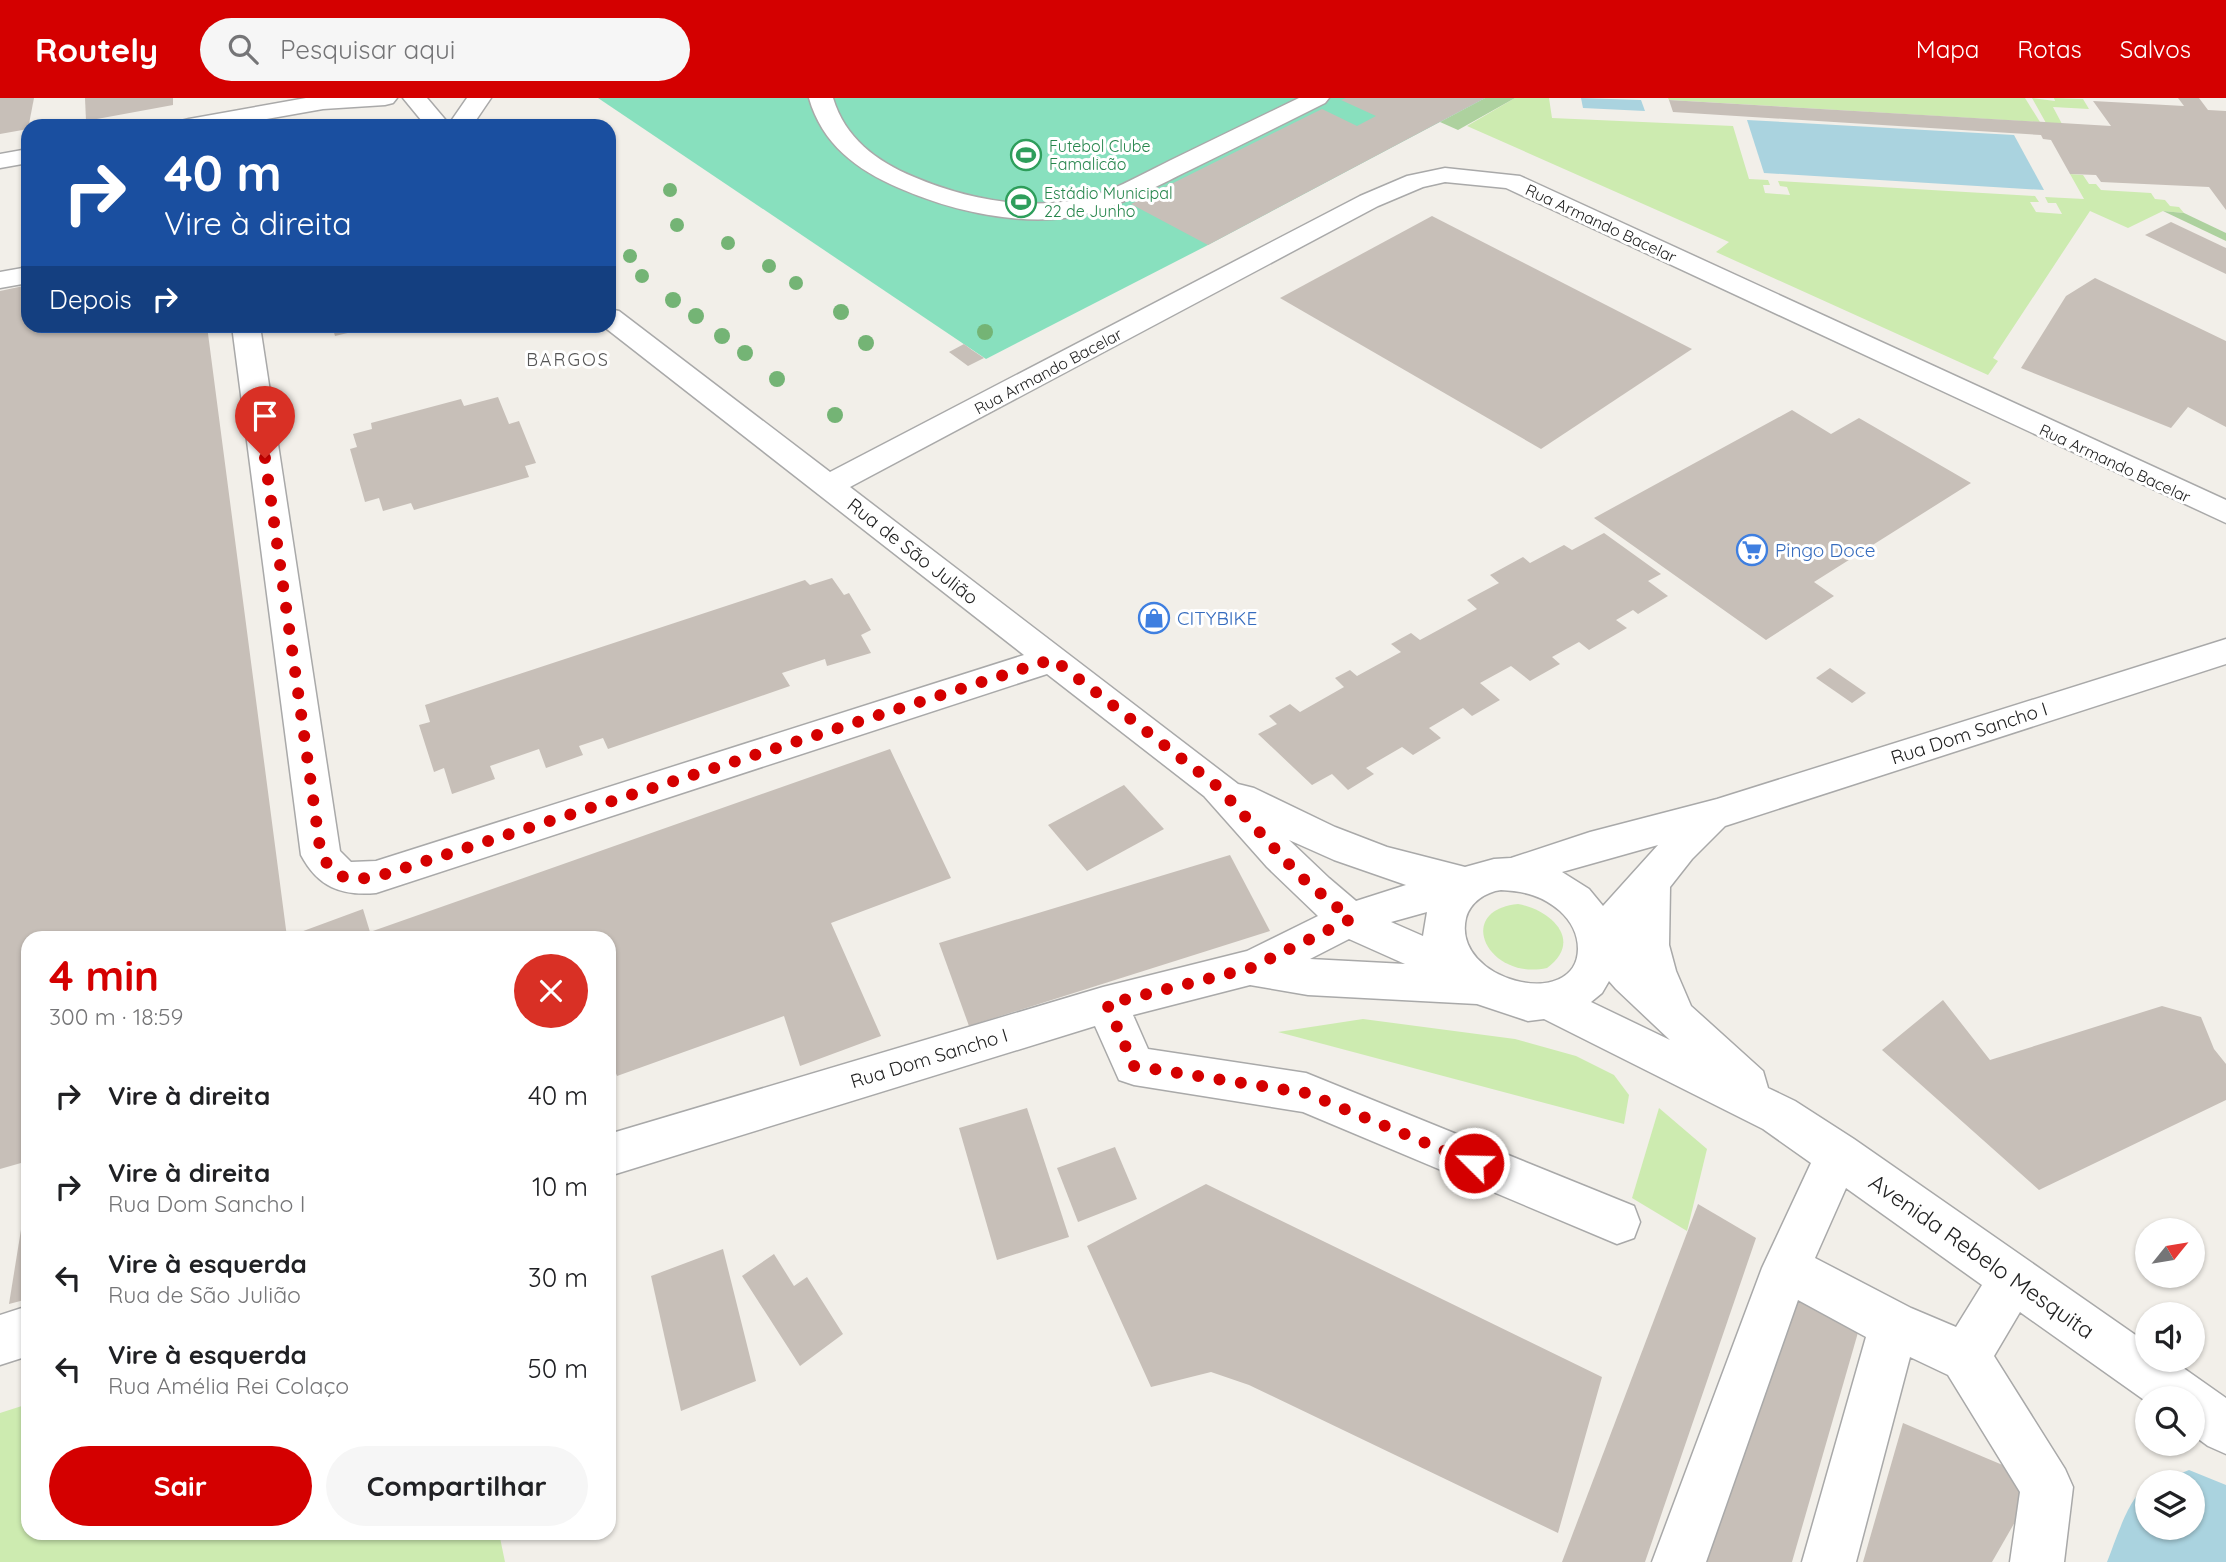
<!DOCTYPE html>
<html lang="pt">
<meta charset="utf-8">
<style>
:root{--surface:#fff;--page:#f6f6f6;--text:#202124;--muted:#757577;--accent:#d40000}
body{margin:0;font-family:Quicksand,sans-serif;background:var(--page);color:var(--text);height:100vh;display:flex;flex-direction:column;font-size:26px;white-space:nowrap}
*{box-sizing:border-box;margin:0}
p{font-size:23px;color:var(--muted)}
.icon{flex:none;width:38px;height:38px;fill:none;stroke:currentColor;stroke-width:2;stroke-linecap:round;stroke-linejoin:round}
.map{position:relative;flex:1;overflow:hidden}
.panel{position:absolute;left:21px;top:833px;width:595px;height:609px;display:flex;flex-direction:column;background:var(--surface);border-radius:21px;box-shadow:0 2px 5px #0004}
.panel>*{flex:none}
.guide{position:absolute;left:21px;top:21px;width:595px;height:214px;border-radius:21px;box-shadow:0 2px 5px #0004;background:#1a4fa0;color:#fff;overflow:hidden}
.needle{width:46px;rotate:60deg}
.controls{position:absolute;left:2135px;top:1120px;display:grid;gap:14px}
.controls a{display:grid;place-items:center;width:70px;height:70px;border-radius:50%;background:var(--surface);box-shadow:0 2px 5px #0004;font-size:35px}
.pin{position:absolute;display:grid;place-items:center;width:60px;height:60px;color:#fff;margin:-72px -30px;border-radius:50% 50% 50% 0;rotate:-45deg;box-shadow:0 0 7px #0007}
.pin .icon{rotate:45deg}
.me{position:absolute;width:77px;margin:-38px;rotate:293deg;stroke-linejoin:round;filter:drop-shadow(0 0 5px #0008)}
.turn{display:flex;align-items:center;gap:24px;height:147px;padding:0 28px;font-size:32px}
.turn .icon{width:91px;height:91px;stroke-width:2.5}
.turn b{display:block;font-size:49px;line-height:60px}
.then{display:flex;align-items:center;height:66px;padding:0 28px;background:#0003;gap:14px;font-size:26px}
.round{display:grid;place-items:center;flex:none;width:74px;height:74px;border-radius:37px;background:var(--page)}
.overview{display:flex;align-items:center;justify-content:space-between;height:119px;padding:0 28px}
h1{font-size:42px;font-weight:800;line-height:52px;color:var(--accent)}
.action{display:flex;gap:14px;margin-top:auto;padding:14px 28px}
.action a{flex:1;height:80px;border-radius:42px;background:var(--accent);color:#fff;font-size:28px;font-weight:800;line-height:80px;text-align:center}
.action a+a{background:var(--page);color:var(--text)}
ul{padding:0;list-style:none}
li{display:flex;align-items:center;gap:21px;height:91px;padding:0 28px}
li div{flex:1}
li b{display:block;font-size:26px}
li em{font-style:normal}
header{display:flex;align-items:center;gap:42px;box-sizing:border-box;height:98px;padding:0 35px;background:var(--accent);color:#fff}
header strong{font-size:33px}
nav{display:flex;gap:38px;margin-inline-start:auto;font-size:24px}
.search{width:490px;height:63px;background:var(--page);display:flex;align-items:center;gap:18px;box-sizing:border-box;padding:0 24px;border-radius:38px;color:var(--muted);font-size:26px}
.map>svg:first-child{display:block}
.grass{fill:#cdebb0}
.forest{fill:#add19e}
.pitch{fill:#88e0be}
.water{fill:#aad3df}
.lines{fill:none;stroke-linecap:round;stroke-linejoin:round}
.river{fill:#aad3df;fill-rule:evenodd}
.building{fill:#c7bfb8}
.minor-casing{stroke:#a9a9a9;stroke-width:3}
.minor{fill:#fff;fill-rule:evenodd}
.tree{fill:#74b475}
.route{stroke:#d40000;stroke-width:12;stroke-dasharray:0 21.6}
.labels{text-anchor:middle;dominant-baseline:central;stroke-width:6;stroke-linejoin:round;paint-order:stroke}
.far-leisure-label{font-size:16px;fill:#27864d;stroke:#fff;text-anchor:start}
.far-street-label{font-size:16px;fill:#222;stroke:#fff}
.far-neighbourhood-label{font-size:18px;letter-spacing:2px;fill:#555;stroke:#fff}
.shop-label{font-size:19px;fill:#366cbe;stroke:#fff;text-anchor:start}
.street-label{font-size:19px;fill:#222;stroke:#fff}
.near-street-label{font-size:23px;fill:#222;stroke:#fff}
</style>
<header>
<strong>Routely</strong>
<div class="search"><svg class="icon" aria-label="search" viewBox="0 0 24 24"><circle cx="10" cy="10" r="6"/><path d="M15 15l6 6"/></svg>Pesquisar aqui</div>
<nav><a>Mapa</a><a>Rotas</a><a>Salvos</a></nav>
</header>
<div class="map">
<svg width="2226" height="1464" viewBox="0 0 2226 1464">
<rect width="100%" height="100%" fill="#f2efe9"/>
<g class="grass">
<polygon points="1515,0 1549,0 1552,20 1733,28 1749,81 1768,82 1770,87 1763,87 1765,95 1790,97 1787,89 1780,88 1778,83 2035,98 2039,104 2030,104 2036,114 2062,116 2056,105 2048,105 2045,99 2084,101 2070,76 2083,77 2089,86 2096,86 2101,92 2151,95 2155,101 2165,102 2170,108 2179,109 2184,115 2163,113 2128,130 2090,113 1993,260 1998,263 1988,277 1716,154 1729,144 1467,28"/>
<polygon points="1668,0 2025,0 2040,24 1669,2"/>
<polygon points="2032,0 2055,3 2054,0 2083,1 2089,11 2053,9 2062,26 2046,25"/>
<path d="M 1518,806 C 1551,812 1584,843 1547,870 C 1487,883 1454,812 1518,806 Z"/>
<polygon points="1363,921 1515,941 1576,958 1614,977 1629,997 1624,1026 1278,934"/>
<polygon points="1659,1010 1707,1051 1687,1133 1632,1100"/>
<polygon points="28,1306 28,1435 499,1435 505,1464 0,1464 0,1315"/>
</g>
<g class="forest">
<polygon points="1485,0 1515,0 1458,32 1440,24"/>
<polygon points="2163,113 2184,115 2226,135 2226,143"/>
</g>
<polygon class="pitch" points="598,0 1485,0 1208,147 986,261"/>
<g class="water">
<polygon points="1581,0 1641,2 1645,13 1583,10"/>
<polygon points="1747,22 2014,37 2044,92 1764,75"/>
</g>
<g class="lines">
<path class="river" d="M 2189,1372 L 2226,1387 L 2226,1464 L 2107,1464 C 2115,1445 2129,1397 2147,1389 L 2147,1430 L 2193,1430 L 2193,1384 L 2159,1384 Z"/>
</g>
<g class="building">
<polygon points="0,0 34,0 28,31 0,36"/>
<polygon points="85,0 173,0 173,7 86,23"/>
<polygon points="1346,0 1485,0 1208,147 1131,106 1322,11 1357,28 1376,18 1341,2"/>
<polygon points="2178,0 2199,0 2208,12 2226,13 2226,112 2209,89 2101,84 2096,77 2070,76 2051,42 2043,41 2041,37 1673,14 1669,2 2111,28 2093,3 2184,8"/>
<polygon points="1432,118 1692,251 1541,351 1280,200"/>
<polygon points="2171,124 2226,150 2226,176 2145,137"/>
<polygon points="2095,180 2226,243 2226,329 2188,309 2171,330 2021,270 2066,198"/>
<polygon points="28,187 28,228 207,228 287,839 363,811 370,834 890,651 951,780 831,825 881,938 800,968 784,918 617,978 609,957 609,840 28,840 28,1063 0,1071 0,193"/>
<polygon points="332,228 373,228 373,229 335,238"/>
<polygon points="964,246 972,252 984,260 968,268 949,254"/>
<polygon points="498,299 509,326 519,323 536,365 525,368 529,379 414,412 411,405 383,413 379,400 365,404 350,351 357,349 353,336 372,331 371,325 461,301 464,308"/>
<polygon points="1792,312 1831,336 1859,320 1971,385 1814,484 1834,498 1766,542 1594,420"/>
<polygon points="1604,435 1661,476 1648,483 1668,498 1638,516 1633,512 1616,522 1627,530 1589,552 1579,544 1552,559 1560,566 1530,583 1511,568 1480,585 1500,602 1472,618 1463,610 1429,630 1441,640 1413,657 1402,649 1366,670 1374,676 1348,692 1332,676 1312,687 1258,636 1277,626 1269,618 1290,606 1300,614 1344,589 1335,580 1350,572 1357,578 1401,554 1391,546 1411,535 1420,542 1477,511 1467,502 1499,485 1490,477 1523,459 1530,465 1564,447 1572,452"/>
<polygon points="832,480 844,497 849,495 871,532 861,537 871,555 827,568 825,561 782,575 790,588 608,651 603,640 579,648 583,657 546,670 539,651 490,668 495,681 452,696 444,670 434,674 419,627 430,624 425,607 805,482 810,487"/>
<polygon points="1830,570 1866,595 1852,605 1816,580"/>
<polygon points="1124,687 1164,731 1087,773 1048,727"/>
<polygon points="1230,757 1270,833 969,928 939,845"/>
<polygon points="1943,902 1990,962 2162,908 2201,919 2214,951 2226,966 2226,1002 2039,1092 1882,952"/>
<polygon points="1027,1010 1069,1139 997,1162 959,1030"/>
<polygon points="1115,1049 1137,1101 1078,1124 1057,1070"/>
<polygon points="1206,1086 1602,1279 1558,1435 1249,1287 1211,1274 1151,1289 1087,1148"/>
<polygon points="28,1106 28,1201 9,1206 25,1107"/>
<polygon points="1698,1106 1756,1140 1645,1464 1562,1464"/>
<polygon points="723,1151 756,1283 681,1313 651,1178"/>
<polygon points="774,1156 794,1188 807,1179 843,1236 800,1268 742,1178"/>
<polygon points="1790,1195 1859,1231 1792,1464 1703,1464"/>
<polygon points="1903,1325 2005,1368 2027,1403 1992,1464 1863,1464"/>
</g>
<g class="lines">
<g class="minor-casing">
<g id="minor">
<polygon points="306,0 397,0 393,5 385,7 323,11 228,28 177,28 181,23 189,21"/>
<polygon points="403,0 427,0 449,26 467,0 491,0 472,28 426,28"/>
<path d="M 809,0 L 833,0 C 845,40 876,63 914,79 C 963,100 1022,112 1076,102 C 1108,96 1139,78 1169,63 C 1212,42 1255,21 1299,0 L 1329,0 L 1325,5 C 1281,27 1237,49 1192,71 C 1151,91 1110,114 1064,120 C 1010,126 949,112 899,90 C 857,72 822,46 809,0 Z"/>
<polygon points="28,51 28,65 0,70 0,56"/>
<path d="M 1445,70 L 1520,78 L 2226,402 L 2226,425 L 1506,90 L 1445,84 L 1423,89 L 1378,108 L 850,389 L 1238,686 L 1254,690 L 1335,729 L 1387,749 L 1465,769 L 1494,761 L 1511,760 L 1590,734 L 1717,701 L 2226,541 L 2226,566 L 1725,728 L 1692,761 L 1670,789 L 1669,847 L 1676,873 L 1691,908 L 1763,973 L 1768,990 L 1795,1003 L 1854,1041 L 2147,1245 L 2147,1262 L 2172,1262 L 2226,1300 L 2226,1356 L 2208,1348 L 2193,1337 L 2193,1300 L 2147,1300 L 2147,1304 L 2020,1214 L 1994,1258 L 2065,1371 L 2073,1389 L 2064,1464 L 2010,1464 L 2020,1394 L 1948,1277 L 1910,1259 L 1856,1464 L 1802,1464 L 1866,1239 L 1798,1202 L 1706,1464 L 1652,1464 L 1762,1170 L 1811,1065 L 1763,1031 L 1544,921 L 1528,923 L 1477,906 L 1308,897 L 1250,887 L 1133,917 L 1148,951 L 1306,975 L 1634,1108 L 1640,1124 L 1634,1140 L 1617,1146 L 1303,1014 L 1134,987 L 1119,982 L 1095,928 L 609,1078 L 609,1036 L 1103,889 L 1247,853 L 1318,818 L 1267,769 L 1204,698 L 1047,576 L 376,795 C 341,798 318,789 301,757 L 232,228 L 260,228 L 340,753 L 351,764 L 376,763 L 1024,557 L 603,228 L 609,228 L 609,211 L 619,213 L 830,374 L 1360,98 L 1407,78 ZM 1289,742 L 1334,762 L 1406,787 L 1356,803 L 1329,780 ZM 1658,747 L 1603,808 L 1589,791 L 1562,774 ZM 1501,792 C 1524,793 1543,798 1560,813 C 1571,823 1578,836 1578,851 C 1577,914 1451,883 1466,820 C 1470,804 1486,794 1501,792 ZM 1427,814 L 1423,838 L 1391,824 ZM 1349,841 L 1405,866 L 1310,861 ZM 1609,883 L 1616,891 L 1670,942 L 1591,904 L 1602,895 ZM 1846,1090 L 1982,1187 L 1956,1229 L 1911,1210 L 1815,1160 Z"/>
<polygon points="28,169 28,185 0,190 0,174"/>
<polygon points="28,1208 28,1258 0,1267 0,1217"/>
</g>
</g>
<use href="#minor" class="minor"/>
</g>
<g class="tree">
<circle cx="670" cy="92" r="7"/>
<circle cx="677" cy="127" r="7"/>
<circle cx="728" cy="145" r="7"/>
<circle cx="630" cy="158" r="7"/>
<circle cx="769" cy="168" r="7"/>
<circle cx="642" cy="178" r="7"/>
<circle cx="796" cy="185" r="7"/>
<circle cx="673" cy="202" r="8"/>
<circle cx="841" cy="214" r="8"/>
<circle cx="696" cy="218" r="8"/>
<circle cx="985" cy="234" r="8"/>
<circle cx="722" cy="238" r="8"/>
<circle cx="866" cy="245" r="8"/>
<circle cx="745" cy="255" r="8"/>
<circle cx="777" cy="281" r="8"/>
<circle cx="835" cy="317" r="8"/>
</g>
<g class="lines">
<path class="route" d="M 265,360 L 321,757 C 338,783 347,782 376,779 L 1053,561 L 1217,688 L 1300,778 L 1351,821 L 1251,870 L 1107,906 L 1134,968 L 1306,995 L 1474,1065"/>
</g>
<defs>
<g id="stadium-ring" transform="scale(1.575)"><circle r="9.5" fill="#fff" stroke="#2e9e5b" stroke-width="1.5"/><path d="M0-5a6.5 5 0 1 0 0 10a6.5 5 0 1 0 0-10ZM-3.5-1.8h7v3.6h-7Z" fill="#2e9e5b"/></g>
<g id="supermarket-ring" transform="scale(1.575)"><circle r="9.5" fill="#fff" stroke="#3f7fe0" stroke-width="1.5"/><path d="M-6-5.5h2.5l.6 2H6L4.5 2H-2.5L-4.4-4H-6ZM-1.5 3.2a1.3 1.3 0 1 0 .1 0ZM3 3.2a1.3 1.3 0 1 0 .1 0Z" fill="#3f7fe0"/></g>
<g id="shop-ring" transform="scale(1.575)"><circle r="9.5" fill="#fff" stroke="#3f7fe0" stroke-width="1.5"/><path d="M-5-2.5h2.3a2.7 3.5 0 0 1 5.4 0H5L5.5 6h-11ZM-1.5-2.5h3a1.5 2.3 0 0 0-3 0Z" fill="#3f7fe0"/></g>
</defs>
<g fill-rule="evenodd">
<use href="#stadium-ring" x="1026" y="57"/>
<use href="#stadium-ring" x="1021" y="104"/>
<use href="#supermarket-ring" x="1752" y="452"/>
<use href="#shop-ring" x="1154" y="520"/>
</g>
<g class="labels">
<g class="far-leisure-label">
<text x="1049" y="48">Futebol Clube<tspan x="1049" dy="18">Famalicão</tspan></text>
<text x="1044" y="95">Estádio Municipal<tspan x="1044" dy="18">22 de Junho</tspan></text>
</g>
<g class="far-street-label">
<text transform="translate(1601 125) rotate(25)">Rua Armando Bacelar</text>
<text transform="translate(1048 273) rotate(-28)">Rua Armando Bacelar</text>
<text transform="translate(2115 365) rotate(25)">Rua Armando Bacelar</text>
</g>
<g class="far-neighbourhood-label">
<text x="568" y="261">BARGOS</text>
</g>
<g class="shop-label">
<text x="1775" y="452">Pingo Doce</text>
<text x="1177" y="520">CITYBIKE</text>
</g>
<g class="street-label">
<text transform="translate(913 453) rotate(38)">Rua de São Julião</text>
<text transform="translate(1969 635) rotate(-18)">Rua Dom Sancho I</text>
<text transform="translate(929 960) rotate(-17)">Rua Dom Sancho I</text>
</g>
<g class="near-street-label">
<text transform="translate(1982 1158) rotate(35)">Avenida Rebelo Mesquita</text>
</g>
</g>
</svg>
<div class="controls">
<a><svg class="needle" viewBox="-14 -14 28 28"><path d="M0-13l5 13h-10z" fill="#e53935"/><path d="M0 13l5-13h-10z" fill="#757577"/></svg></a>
<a><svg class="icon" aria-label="sound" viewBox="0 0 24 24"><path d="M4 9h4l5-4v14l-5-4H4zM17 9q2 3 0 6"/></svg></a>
<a><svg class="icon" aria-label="search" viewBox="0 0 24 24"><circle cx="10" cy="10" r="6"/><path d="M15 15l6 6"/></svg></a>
<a><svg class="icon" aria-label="layers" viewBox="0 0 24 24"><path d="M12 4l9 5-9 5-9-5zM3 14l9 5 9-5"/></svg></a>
</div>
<div class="pin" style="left:265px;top:360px;background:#d93025"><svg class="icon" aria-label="arrive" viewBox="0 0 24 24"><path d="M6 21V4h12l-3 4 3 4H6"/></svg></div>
<svg class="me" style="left:1474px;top:1065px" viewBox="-20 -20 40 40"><circle r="17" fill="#d40000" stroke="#fff" stroke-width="3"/><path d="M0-11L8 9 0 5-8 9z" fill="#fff"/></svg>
<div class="guide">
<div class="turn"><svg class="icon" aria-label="right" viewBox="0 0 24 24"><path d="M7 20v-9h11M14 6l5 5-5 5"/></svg><div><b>40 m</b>Vire à direita</div></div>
<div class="then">Depois<svg class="icon" aria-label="right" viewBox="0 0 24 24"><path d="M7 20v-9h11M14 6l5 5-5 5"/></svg></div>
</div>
<section class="panel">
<div class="overview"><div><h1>4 min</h1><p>300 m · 18:59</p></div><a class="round" style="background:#d93025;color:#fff"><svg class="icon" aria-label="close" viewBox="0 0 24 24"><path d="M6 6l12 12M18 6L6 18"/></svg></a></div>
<ul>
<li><svg class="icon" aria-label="right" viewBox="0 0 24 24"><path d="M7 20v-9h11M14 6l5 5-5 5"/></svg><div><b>Vire à direita</b></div><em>40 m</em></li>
<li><svg class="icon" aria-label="right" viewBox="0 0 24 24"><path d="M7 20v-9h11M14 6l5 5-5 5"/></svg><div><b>Vire à direita</b><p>Rua Dom Sancho I</p></div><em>10 m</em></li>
<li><svg class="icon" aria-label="left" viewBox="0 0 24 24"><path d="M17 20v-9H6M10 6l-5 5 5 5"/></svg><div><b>Vire à esquerda</b><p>Rua de São Julião</p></div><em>30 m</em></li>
<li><svg class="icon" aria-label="left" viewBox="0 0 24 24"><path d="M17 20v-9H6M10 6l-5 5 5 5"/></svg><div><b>Vire à esquerda</b><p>Rua Amélia Rei Colaço</p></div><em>50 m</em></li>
</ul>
<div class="action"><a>Sair</a><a>Compartilhar</a></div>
</section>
</div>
